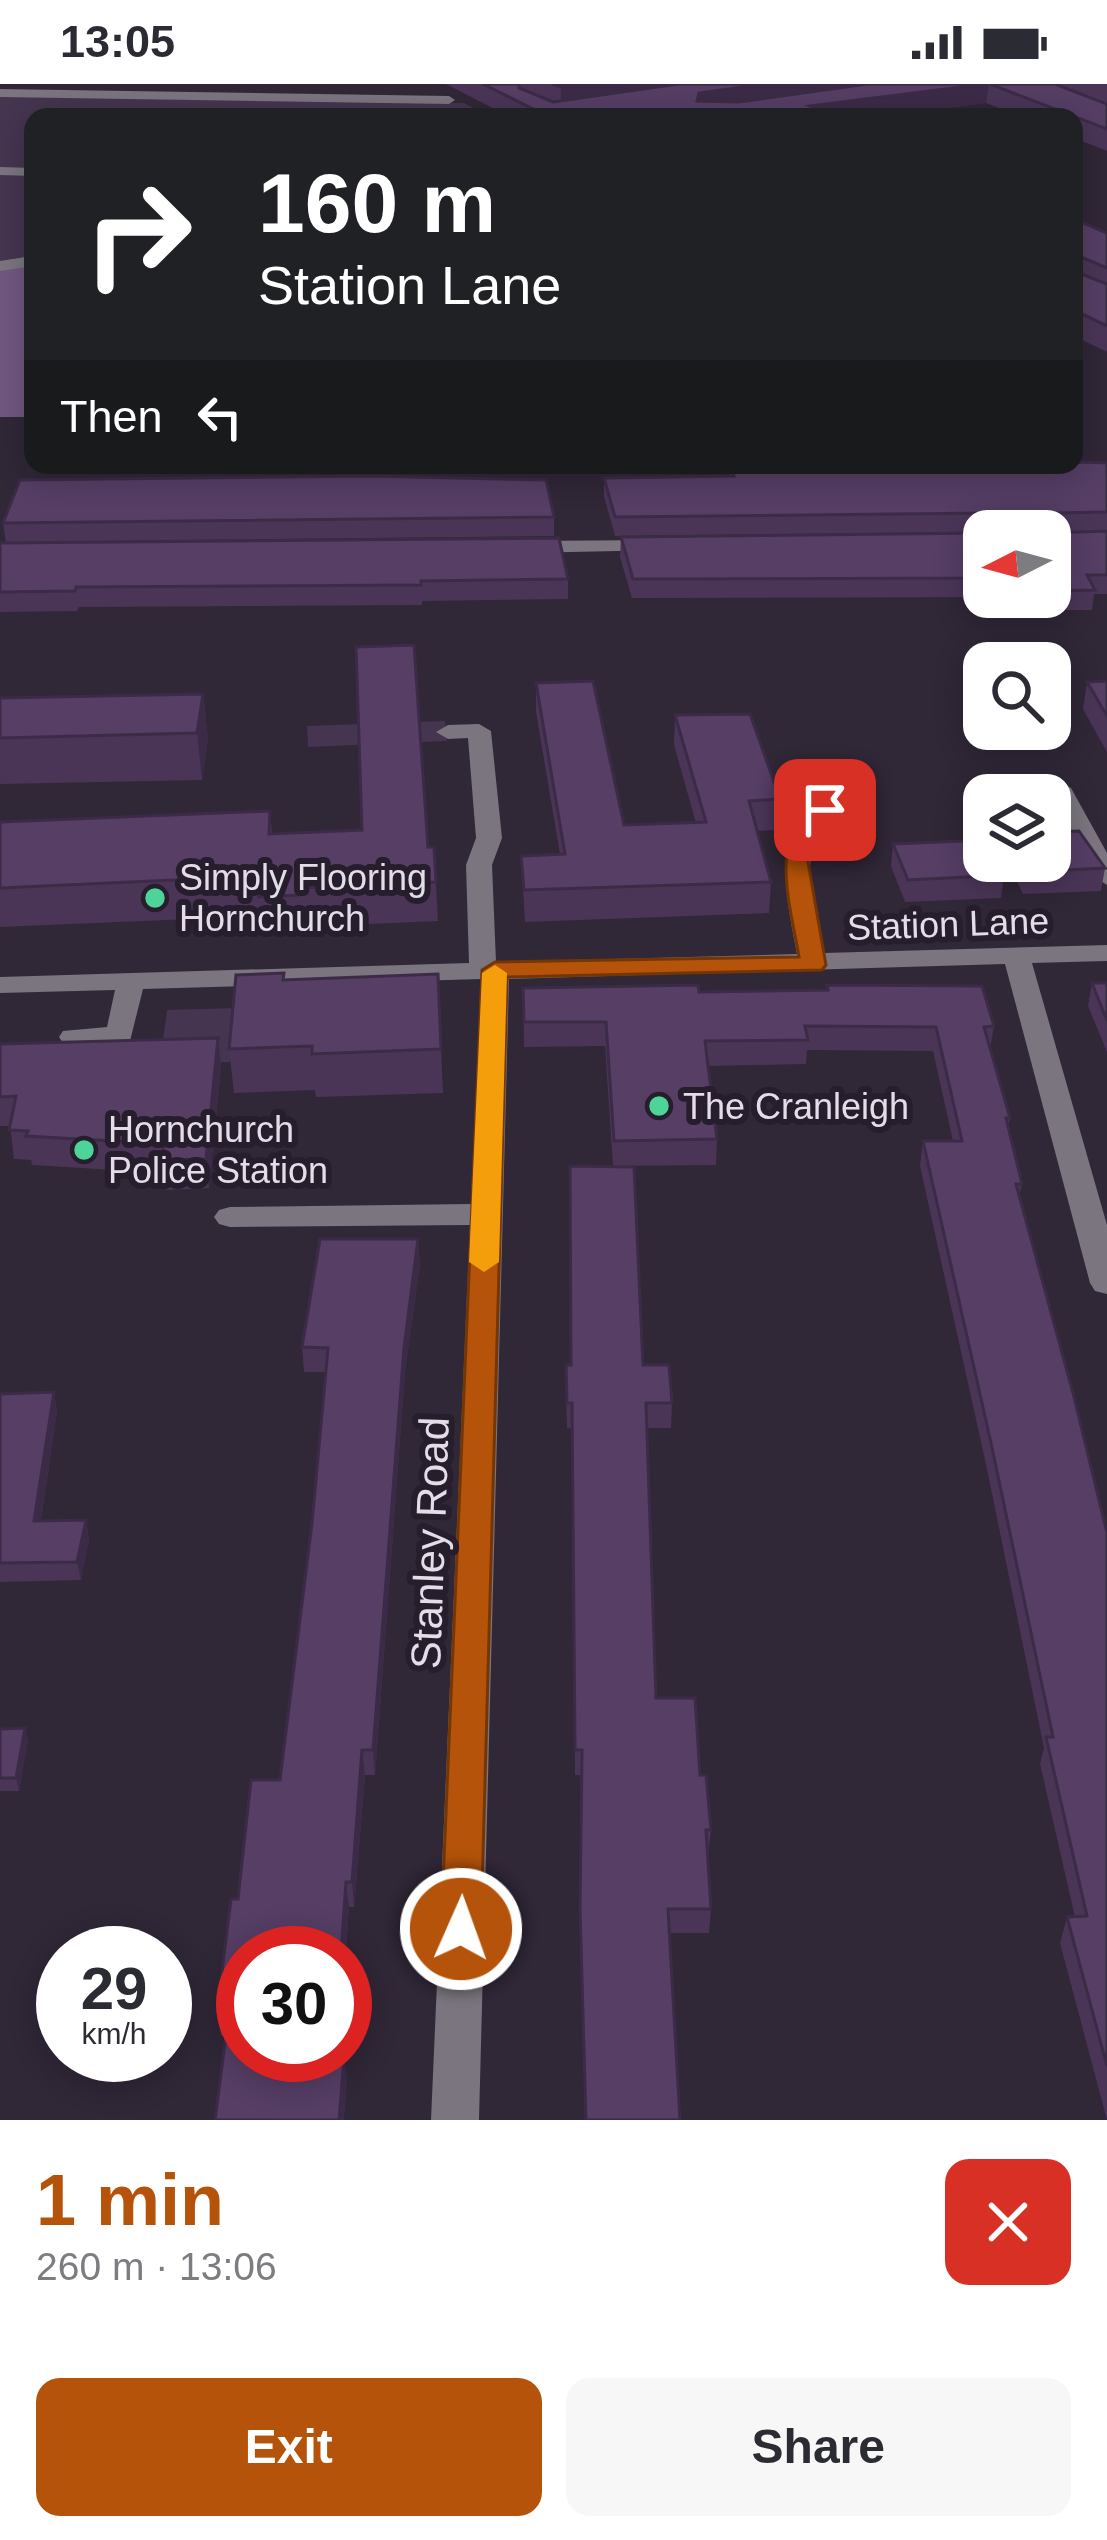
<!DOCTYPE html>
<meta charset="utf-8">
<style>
:root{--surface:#fff;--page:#f7f7f7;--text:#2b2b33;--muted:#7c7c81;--accent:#b45309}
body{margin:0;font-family:Arial,sans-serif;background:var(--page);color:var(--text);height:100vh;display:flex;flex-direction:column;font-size:45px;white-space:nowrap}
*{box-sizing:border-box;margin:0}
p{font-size:39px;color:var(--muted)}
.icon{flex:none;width:66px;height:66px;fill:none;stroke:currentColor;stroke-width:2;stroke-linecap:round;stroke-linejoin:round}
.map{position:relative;height:2036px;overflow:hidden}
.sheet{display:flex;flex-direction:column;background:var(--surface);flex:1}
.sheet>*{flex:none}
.hud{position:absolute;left:24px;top:24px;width:1059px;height:366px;border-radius:24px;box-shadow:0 6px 30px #0003;background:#202124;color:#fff;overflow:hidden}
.needle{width:78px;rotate:264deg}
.tools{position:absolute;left:963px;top:426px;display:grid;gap:24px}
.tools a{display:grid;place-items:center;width:108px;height:108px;border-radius:24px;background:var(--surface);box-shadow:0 6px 30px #0003;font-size:60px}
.speed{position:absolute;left:36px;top:1842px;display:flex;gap:24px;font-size:60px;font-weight:700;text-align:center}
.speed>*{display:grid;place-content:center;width:156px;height:156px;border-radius:50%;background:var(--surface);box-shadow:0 6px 30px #0003;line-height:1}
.speed small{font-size:30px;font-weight:400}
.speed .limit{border:18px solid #d22;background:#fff;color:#111}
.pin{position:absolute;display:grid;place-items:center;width:102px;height:102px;color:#fff;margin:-51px;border-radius:24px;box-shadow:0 6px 18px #0006}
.me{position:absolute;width:132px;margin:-66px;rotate:2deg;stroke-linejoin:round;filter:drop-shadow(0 0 9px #0008)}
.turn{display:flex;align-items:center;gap:42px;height:252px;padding:0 36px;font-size:54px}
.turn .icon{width:156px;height:156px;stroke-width:2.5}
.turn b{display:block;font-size:84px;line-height:102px}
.then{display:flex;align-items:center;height:114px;padding:0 36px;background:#0003;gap:24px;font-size:45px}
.round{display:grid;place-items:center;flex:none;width:126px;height:126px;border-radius:24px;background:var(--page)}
.headline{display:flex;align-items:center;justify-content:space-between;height:204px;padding:0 36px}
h1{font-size:72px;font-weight:600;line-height:90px;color:var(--accent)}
.button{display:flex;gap:24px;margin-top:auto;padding:24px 36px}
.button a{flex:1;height:138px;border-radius:24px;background:var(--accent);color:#fff;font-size:48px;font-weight:600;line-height:138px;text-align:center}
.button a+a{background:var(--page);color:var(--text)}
.status{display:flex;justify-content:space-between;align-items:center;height:84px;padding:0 60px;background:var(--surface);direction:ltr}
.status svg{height:33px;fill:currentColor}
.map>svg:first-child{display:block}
.green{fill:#453550}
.forest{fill:#705780}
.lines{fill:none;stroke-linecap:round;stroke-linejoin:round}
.minor{fill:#7a757e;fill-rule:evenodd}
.wall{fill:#4a3557}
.shaded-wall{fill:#3c2b47}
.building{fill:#563e65;stroke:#3c2b47;stroke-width:3}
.route{fill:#b45309;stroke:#753606;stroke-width:3}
.slow{fill:#f59e0b}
.poi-dot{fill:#4ed399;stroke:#261d2d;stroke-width:4.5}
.labels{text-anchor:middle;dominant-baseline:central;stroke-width:12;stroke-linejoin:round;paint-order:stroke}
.poi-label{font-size:36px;fill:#e3dde8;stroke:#261d2d;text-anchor:start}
.street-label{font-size:36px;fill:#e3dde8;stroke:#261d2d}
.near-street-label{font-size:42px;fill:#e3dde8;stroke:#261d2d}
</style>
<div class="status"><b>13:05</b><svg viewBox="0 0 49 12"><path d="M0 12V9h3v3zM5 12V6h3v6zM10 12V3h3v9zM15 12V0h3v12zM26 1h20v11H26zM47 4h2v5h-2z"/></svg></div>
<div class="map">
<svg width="1107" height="2036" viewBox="0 0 1107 2036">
<rect width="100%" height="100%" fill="#302737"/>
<g class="green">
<polygon points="0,12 464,19 491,33 33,33 33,172 0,177"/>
<polygon points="445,637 447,657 308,663 307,642"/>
<polygon points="235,924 230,978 160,980 167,926"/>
</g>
<polygon class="forest" points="33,172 33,333 0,333 0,177"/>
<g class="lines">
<g class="minor">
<polygon points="0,5 449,12 455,16 449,20 0,13"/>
<polygon points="0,83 33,84 33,92 0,91"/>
<polygon points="33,172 33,182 0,187 0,177"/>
<polygon points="660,456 670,462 667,466 522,469 512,463 522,457"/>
<path d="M 479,640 L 491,647 L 502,754 L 492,781 L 496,878 L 797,870 C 785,805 765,732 850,710 L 862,717 C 851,729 834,733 824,746 C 796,778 817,832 824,869 L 1107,861 L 1107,877 L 1032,879 L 1107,1141 L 1107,1210 L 1095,1207 L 1090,1199 L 1005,880 L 509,895 L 479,2036 L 431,2036 L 470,1141 L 230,1143 L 219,1140 L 214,1133 L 219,1126 L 230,1123 L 471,1120 L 481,895 L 143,905 L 130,957 L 63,959 L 59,953 L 63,947 L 107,943 L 115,906 L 0,909 L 0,893 L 469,879 L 466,781 L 476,754 L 468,654 L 448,655 L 436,648 L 448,641 Z"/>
<polygon points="1059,697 1071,704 1107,769 1107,801 1094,793 1050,711 984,713 973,706 985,699"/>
</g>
</g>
<g class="wall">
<polygon points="446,0 1107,0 1107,67 1074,54 1074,33 1022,33 986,19 877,33 510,33"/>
<polygon points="1074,135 1107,149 1107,268 1074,252"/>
<polygon points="1107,379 1107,447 1052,447 1053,449 1107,447 1107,510 1094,510 1092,526 1040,526 1034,513 632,514 620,473 621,453 984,449 984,513 1050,513 1050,447 615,452 604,412 604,394 730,392 730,381 853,385"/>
<polygon points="554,433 554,452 6,458 3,439"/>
<polygon points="0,459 568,495 568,515 422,517 422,521 79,523 77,527 0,528"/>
<polygon points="1107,597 1107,668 1083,625 1087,598"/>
<polygon points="536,599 624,741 696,739 674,661 675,631 780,715 777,746 757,747 771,798 769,829 525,838 521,772 560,770 536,628"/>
<polygon points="203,610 208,656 202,696 0,700 0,614"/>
<polygon points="270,727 272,750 434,763 438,837 302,843 302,850 262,852 261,832 0,843 0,738"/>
<polygon points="893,760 1004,791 1001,814 905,818 891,782"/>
<polygon points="1007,777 1050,777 1105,784 1101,807 1023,810"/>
<polygon points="438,890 443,1009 316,1013 315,1006 234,1009 229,965 284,896"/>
<polygon points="1092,899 1107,899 1107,968 1088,922"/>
<polygon points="827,901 994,942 990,965 1010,1034 1008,1044 1022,1100 1019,1113 1107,1449 1107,2036 1060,1859 1067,1833 1075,1833 1040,1680 1044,1664 987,1385 920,1082 923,1057 953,1057 933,967 807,966 806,980 708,982 717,1055 716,1081 613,1082 605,962 524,963 523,904 699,908 827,906"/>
<polygon points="218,954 221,983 209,1104 166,1106 163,1089 32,1081 31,1076 14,1075 10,1042 0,1042 0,960"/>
<polygon points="418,1155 420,1180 405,1288 375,1691 365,1691 354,1823 349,1823 338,1975 344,1974 347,1999 226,1952 221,1952 217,1928 238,1815 280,1696 312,1439 326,1288 304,1288 302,1263"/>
<polygon points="643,1281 672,1319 671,1344 647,1344 656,1614 700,1691 711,1746 708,1771 711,1825 709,1849 669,1849 680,2036 585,2036 580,1850 581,1691 575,1691 572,1344 567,1344 566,1306"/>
<polygon points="54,1308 57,1327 41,1436 86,1436 89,1455 81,1496 0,1498 0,1310"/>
<polygon points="25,1644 28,1657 19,1707 0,1707 0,1645"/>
</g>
<g class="shaded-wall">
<polygon points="583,0 670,0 669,8 561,22 561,3"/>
<polygon points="765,0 903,0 698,29 697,17 699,9"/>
<polygon points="989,0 986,19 877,33 810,33 810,22"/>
<polygon points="1079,172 1076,195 1074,195 1074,173"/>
<polygon points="203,610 208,656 202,696 197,649"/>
<polygon points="218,954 221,983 209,1104 206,1075"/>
<polygon points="418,1155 420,1180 405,1288 375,1691 373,1666 404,1264"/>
<polygon points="54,1308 57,1327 38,1455 34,1437"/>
<polygon points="86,1436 89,1455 81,1496 77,1478"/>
<polygon points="25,1644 28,1657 19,1707 16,1694"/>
<polygon points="362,1666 365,1691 354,1823 352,1798"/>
<polygon points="346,1798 349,1823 345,1875 345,1869 341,1869"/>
<polygon points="344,1974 347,1999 344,2036 339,2036"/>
</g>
<g class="building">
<polygon points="483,0 519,0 519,4 553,18 678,0 765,0 699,9 697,17 739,18 867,0 985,0 810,22 837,33 549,33"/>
<polygon points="552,0 583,0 561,3"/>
<polygon points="990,0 1055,0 1107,20 1107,45"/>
<polygon points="1074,135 1107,149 1107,184 1079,172 1074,173"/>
<polygon points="1074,187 1107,200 1107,242 1074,226"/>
<polygon points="1084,378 1107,379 1107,428 1053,429 1048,433 1053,449 1107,447 1107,491 1087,491 1095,506 1050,507 1050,447 987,447 991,433 986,429 615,433 604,394 734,392 731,381 797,381 797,383 853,385 1074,381 1074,379"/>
<polygon points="371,392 546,396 554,433 3,439 20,396"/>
<polygon points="984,449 984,494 633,495 621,453"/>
<polygon points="559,454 568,495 421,497 421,501 76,503 75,507 0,508 0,459"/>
<polygon points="414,561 428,763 434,763 436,798 299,804 298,811 259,813 259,792 0,804 0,738 270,727 269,750 362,746 356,563"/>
<polygon points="593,597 624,741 706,738 675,631 750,630 780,715 749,717 771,798 524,806 521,772 565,770 536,599"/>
<polygon points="1107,597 1107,632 1087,598"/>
<polygon points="203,610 197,649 0,654 0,614"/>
<polygon points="1079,747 1105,784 1026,788 1021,777 1050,777 1050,748"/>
<polygon points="984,756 984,777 998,777 1004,791 908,796 893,760"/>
<polygon points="284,889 283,896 438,890 441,965 312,970 312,962 229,965 236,891"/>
<polygon points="1092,899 1107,899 1107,937"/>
<polygon points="698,901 699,908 828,906 827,901 982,902 994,942 984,943 1010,1034 1006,1034 1022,1100 1016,1100 1073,1309 1107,1449 1107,1982 1067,1833 1087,1832 1046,1653 1053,1653 991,1359 923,1057 962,1057 936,943 805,942 808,956 705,957 717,1055 614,1057 606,938 524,938 523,904"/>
<polygon points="218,954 206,1075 162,1076 164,1060 26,1052 28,1047 9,1046 16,1012 0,1013 0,960"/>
<polygon points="570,1082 634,1083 643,1281 669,1281 672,1319 646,1319 656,1614 695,1614 700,1691 706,1691 711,1746 706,1746 711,1825 668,1825 680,2036 586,2036 580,1825 582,1666 575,1666 572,1319 567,1319 566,1281 571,1281"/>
<polygon points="320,1155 418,1155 404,1264 373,1666 362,1666 352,1798 346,1798 341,1869 243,1869 243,1971 334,1971 333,1975 344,1974 339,2036 215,2036 229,1928 217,1928 231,1815 238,1815 251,1696 280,1696 312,1439 328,1264 302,1263"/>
<polygon points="54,1308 34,1437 86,1436 77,1478 0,1479 0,1310"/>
<polygon points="25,1644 16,1694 0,1694 0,1645"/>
</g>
<path class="route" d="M 825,719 L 836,726 L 818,744 L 808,778 L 826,881 L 822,886 L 507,893 L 481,1845 L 475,1858 L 461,1864 L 447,1858 L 441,1845 L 482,886 L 495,878 L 799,873 C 792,828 763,739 825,719 Z"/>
<polygon class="slow" points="495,881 507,889 499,1178 484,1188 469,1178 482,889"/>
<g class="poi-dot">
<circle cx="155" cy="814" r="12"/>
<circle cx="659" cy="1022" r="12"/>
<circle cx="84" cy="1066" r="12"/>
</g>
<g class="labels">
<g class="poi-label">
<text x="179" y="793">Simply Flooring<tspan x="179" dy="41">Hornchurch</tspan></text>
<text x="683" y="1022">The Cranleigh</text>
<text x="108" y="1045">Hornchurch<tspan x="108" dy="41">Police Station</tspan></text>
</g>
<g class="street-label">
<text transform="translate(948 840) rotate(-2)">Station Lane</text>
</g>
<g class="near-street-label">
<text transform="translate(430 1459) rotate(-88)">Stanley Road</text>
</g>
</g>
</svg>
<div class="tools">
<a><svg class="needle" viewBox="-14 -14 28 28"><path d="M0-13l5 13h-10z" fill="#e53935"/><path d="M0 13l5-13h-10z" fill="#7c7c81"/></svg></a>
<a><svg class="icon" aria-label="search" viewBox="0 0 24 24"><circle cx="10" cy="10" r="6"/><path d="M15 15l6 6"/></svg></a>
<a><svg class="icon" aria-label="layers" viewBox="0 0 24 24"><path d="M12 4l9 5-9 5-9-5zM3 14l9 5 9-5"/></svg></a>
</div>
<div class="speed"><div>29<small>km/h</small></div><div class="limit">30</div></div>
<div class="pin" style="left:825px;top:726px;background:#d93025"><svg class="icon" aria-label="arrive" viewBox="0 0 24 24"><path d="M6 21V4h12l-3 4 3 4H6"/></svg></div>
<svg class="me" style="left:461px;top:1845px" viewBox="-20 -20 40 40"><circle r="17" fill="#b45309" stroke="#fff" stroke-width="3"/><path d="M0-11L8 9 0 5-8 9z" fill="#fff"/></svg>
<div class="hud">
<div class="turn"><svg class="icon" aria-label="right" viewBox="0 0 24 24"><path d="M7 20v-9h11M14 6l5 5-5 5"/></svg><div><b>160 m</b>Station Lane</div></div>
<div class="then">Then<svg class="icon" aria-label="left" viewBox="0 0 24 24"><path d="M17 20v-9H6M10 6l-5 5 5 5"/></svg></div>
</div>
</div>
<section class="sheet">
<div class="headline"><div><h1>1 min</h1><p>260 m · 13:06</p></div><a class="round" style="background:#d93025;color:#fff"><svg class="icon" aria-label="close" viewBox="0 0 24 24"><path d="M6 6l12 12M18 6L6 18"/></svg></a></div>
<div class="button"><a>Exit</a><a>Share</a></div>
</section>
